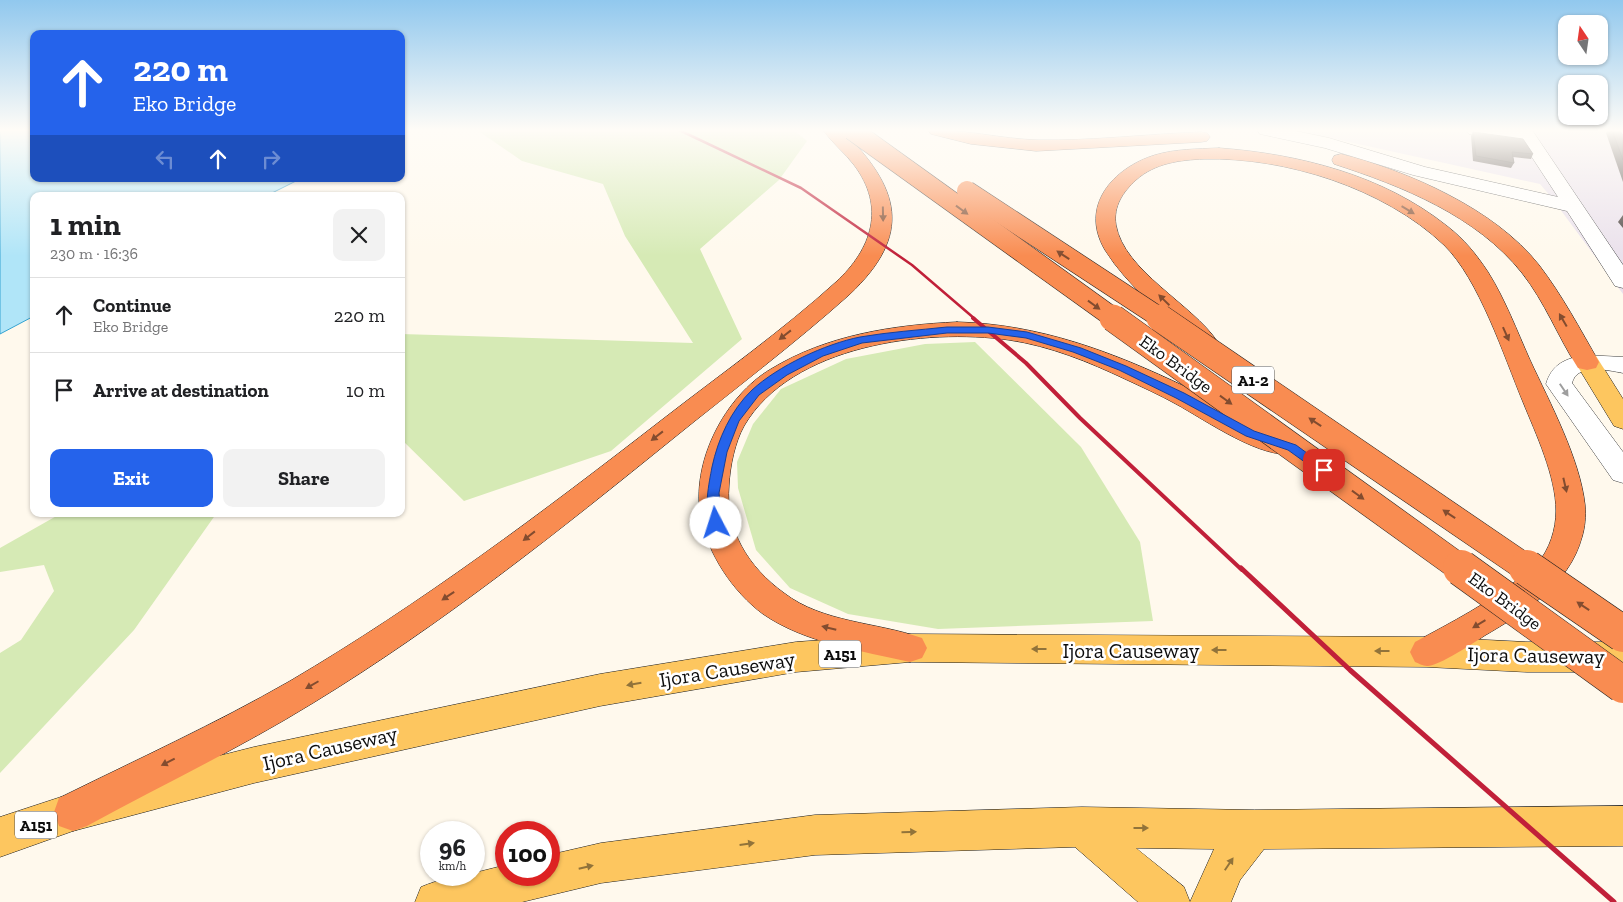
<!DOCTYPE html>
<meta charset="utf-8">
<style>
:root{--surface:#fff;--page:#f2f2f2;--text:#202124;--muted:#757577;--line:#e0e0e0;--accent:#2563eb}
body{margin:0;font-family:"Zilla Slab",serif;background:var(--page);color:var(--text);height:100vh;display:flex;flex-direction:column;font-size:19px;white-space:nowrap}
*{box-sizing:border-box;margin:0}
p{font-size:16px;color:var(--muted)}
.icon{flex:none;width:28px;height:28px;fill:none;stroke:currentColor;stroke-width:2;stroke-linecap:round;stroke-linejoin:round}
.map{position:relative;flex:1;overflow:hidden}
.drawer{position:absolute;left:30px;top:192px;width:375px;height:325px;display:flex;flex-direction:column;background:var(--surface);border-radius:10px;box-shadow:0 1px 4px #0004}
.drawer>*{flex:none}
.banner{position:absolute;left:30px;top:30px;width:375px;height:152px;border-radius:10px;box-shadow:0 1px 4px #0004;background:#2563eb;color:#fff;overflow:hidden}
.needle{width:32px;rotate:347deg}
.controls{position:absolute;left:1558px;top:15px;display:grid;gap:10px}
.controls a{display:grid;place-items:center;width:50px;height:50px;border-radius:10px;background:var(--surface);box-shadow:0 1px 4px #0004;font-size:25px}
.speed{position:absolute;left:420px;top:821px;display:flex;gap:10px;font-size:25px;font-weight:700;text-align:center}
.speed>*{display:grid;place-content:center;width:65px;height:65px;border-radius:50%;background:var(--surface);box-shadow:0 1px 4px #0004;line-height:1}
.speed small{font-size:12px;font-weight:400}
.speed .limit{border:8px solid #d22;background:#fff;color:#111}
.pin{position:absolute;display:grid;place-items:center;width:42px;height:42px;color:#fff;margin:-21px;border-radius:10px;box-shadow:0 2px 8px #0006}
.me{position:absolute;width:55px;margin:-28px;rotate:355deg;stroke-linejoin:round;filter:drop-shadow(0 0 4px #0008)}
.turn{display:flex;align-items:center;gap:18px;height:105px;padding:0 20px;font-size:22px}
.turn .icon{width:65px;height:65px;stroke-width:2.5}
.turn b{display:block;font-size:35px;line-height:42px}
.lanes{display:flex;align-items:center;height:48px;padding:0 20px;background:#0003;justify-content:center;gap:25px;direction:ltr}
.lanes .off{opacity:.35}
.round{display:grid;place-items:center;flex:none;width:52px;height:52px;border-radius:10px;background:var(--page)}
.summary{display:flex;align-items:center;justify-content:space-between;height:85px;padding:0 20px}
h1{font-size:30px;font-weight:700;line-height:38px}
.action{display:flex;gap:10px;margin-top:auto;padding:10px 20px}
.action a{flex:1;height:58px;border-radius:10px;background:var(--accent);color:#fff;font-size:20px;font-weight:700;line-height:58px;text-align:center}
.action a+a{background:var(--page);color:var(--text)}
ul{padding:0;list-style:none}
li{display:flex;align-items:center;gap:15px;height:75px;padding:0 20px;border-top:1px solid var(--line)}
li div{flex:1}
li b{display:block;font-size:19px}
li em{font-style:normal}
.map>svg:first-child{display:block}
.industrial{fill:#eae1ec}
.green{fill:#d6eab5}
.water{fill:#b0e5f8;stroke:#34a3d1}
.lines{fill:none;stroke-linecap:round;stroke-linejoin:round}
.minor-casing{stroke:#404040;stroke-width:1}
.major-casing{stroke:#1e1e1e;stroke-width:1}
.highway-casing{stroke:#1e1e1e;stroke-width:1}
.minor{fill:#fff;fill-rule:evenodd}
.major{fill:#fdc65f;fill-rule:evenodd}
.highway{fill:#f98c51;fill-rule:evenodd}
.rail-far2{stroke:#c12039;stroke-width:2.5}
.rail-far1{stroke:#c12039;stroke-width:4}
.rail{stroke:#c12039;stroke-width:5}
.highway-bridge-far2-casing{stroke:#1e1e1e;stroke-width:21;stroke-linecap:butt}
.highway-bridge-far1-casing{stroke:#1e1e1e;stroke-width:28;stroke-linecap:butt}
.highway-bridge-casing{stroke:#1e1e1e;stroke-width:37;stroke-linecap:butt}
.highway-bridge-far2{stroke:#f98c51;stroke-width:20}
.highway-bridge-far1{stroke:#f98c51;stroke-width:27}
.highway-bridge{stroke:#f98c51;stroke-width:36}
.wall{fill:#4a423f}
.building{fill:#564d49;stroke:#3c3633}
.oneway{fill:#834c2f}
.oneway2{fill:#9e9e9e}
.oneway3{fill:#91733a}
.route{fill:#2563eb;stroke:#184099}
.labels{text-anchor:middle;dominant-baseline:central;stroke-width:5;stroke-linejoin:round;paint-order:stroke}
.shield{fill:#fff;stroke:#565656;stroke-width:1}
.shield-label{font-size:16px;font-weight:bold;fill:#0d0d0d}
.street-label{font-size:18px;fill:#0d0d0d;stroke:#fff}
.near-street-label{font-size:21px;fill:#0d0d0d;stroke:#fff}
</style>
<div class="map">
<svg width="1623" height="902" viewBox="0 0 1623 902">
<rect width="100%" height="100%" fill="#fff9ed"/>
<polygon class="industrial" points="1295,130 1623,130 1623,294 1551,197 1540,184"/>
<g class="green">
<polygon points="477,130 794,130 807,141 779,180 700,249 742,339 611,451 464,501 401,439 401,334 693,343 625,236 603,184 522,161"/>
<polygon points="975,342 1081,447 1140,542 1153,621 938,629 848,614 790,588 756,550 738,488 737,462 753,424 781,389 846,359 925,344"/>
<polygon points="60,514 216,514 134,630 0,773 0,653 21,640 54,591 44,565 0,572 0,548"/>
</g>
<polygon class="water" points="0,130 34,130 34,179 300,179 266,196 34,196 34,316 0,334"/>
<g class="lines">
<g class="minor-casing">
<g id="minor">
<polygon points="1257,130 1291,130 1329,138 1425,167 1558,197 1522,142 1475,135 1469,134 1466,130 1532,130 1623,265 1623,288 1615,286 1567,211 1413,175 1325,148 1260,134"/>
<path d="M 1584,355 L 1623,357 L 1623,373 C 1607,370 1577,363 1572,383 L 1623,452 L 1623,483 L 1613,480 L 1546,384 C 1552,364 1565,359 1584,355 Z"/>
</g>
</g>
<g class="major-casing">
<g id="major">
<polygon points="1587,354 1596,356 1623,399 1623,429 1614,426 1575,362 1578,356"/>
<polygon points="910,634 1427,637 1527,642 1623,642 1623,672 1527,672 1427,667 910,662 796,672 600,706 254,783 73,831 0,857 0,817 73,793 254,747 600,674 796,642"/>
<path d="M 1623,806 L 1623,846 L 1264,849 L 1240,880 L 1231,902 L 1138,902 L 1075,847 L 815,855 L 601,883 L 522,902 L 415,902 L 421,887 C 438,880 456,875 474,875 L 474,873 L 506,865 L 506,875 L 549,875 L 549,855 L 601,843 L 815,815 L 1082,807 L 1254,810 ZM 1136,848 L 1214,849 L 1190,902 L 1184,887 Z"/>
</g>
</g>
<g class="highway-casing">
<g id="highway">
<path d="M 823,130 L 842,130 C 900,188 914,234 849,295 C 793,345 733,390 675,437 C 559,531 441,625 313,703 C 240,748 162,785 87,826 L 73,831 L 59,826 L 54,812 L 59,798 C 136,760 215,724 290,681 C 421,604 543,512 663,419 C 721,374 782,331 836,282 C 872,249 886,207 854,165 C 845,153 832,143 823,130 Z"/>
<path d="M 928,130 C 965,129 1001,139 1038,140 C 1092,141 1147,134 1201,132 L 1207,133 L 1210,137 L 1207,141 L 1201,142 L 1036,151 L 971,144 L 931,134 Z"/>
<path d="M 1219,148 C 1299,154 1383,175 1447,226 C 1464,239 1476,254 1488,272 C 1505,299 1517,331 1530,360 C 1550,403 1580,459 1585,505 C 1586,516 1585,527 1582,537 C 1569,585 1525,612 1484,636 C 1474,643 1437,667 1427,666 C 1423,666 1418,663 1415,662 L 1410,652 L 1415,642 C 1452,622 1489,603 1521,577 C 1527,572 1533,569 1537,564 C 1550,549 1556,529 1556,511 C 1556,476 1536,434 1523,402 C 1504,356 1479,279 1444,245 C 1384,188 1285,157 1204,159 C 1180,160 1155,163 1136,180 C 1123,192 1113,206 1116,225 C 1124,271 1192,304 1217,341 L 1214,346 L 1205,348 L 1196,346 C 1166,316 1128,287 1105,250 C 1079,206 1113,168 1155,155 C 1175,149 1197,149 1219,148 Z"/>
<path d="M 1341,154 C 1408,171 1495,209 1539,265 C 1562,295 1580,329 1599,362 L 1596,368 L 1587,370 L 1578,368 C 1558,337 1545,302 1522,273 C 1477,216 1402,186 1334,164 L 1332,160 L 1334,156 Z"/>
<path d="M 957,322 C 1039,324 1113,352 1186,387 C 1207,398 1227,412 1249,422 C 1264,430 1280,434 1296,439 L 1300,446 L 1296,453 C 1264,462 1204,419 1176,404 C 1160,395 1142,387 1125,379 C 1089,362 1050,346 1009,340 C 926,328 791,345 744,426 C 735,442 730,466 729,485 C 725,530 748,567 784,593 C 823,623 877,622 922,638 L 927,648 L 922,658 L 910,662 C 862,651 805,643 763,614 C 733,592 708,554 701,518 C 690,463 725,396 771,369 C 827,335 893,325 957,322 Z"/>
</g>
</g>
<use href="#minor" class="minor"/>
<use href="#major" class="major"/>
<use href="#highway" class="highway"/>
<polyline class="rail-far2" points="679,130 801,188 912,265 975,319"/>
<polyline class="rail-far1" points="973,318 1026,363 1080,418 1242,570"/>
<polyline class="rail" points="1241,568 1350,670 1614,902"/>
<g class="highway-bridge-far2-casing">
<g id="highway-bridge-far2">
<polyline points="852,130 1115,319"/>
<polyline points="967,191 1162,319"/>
</g>
</g>
<g class="highway-bridge-far1-casing">
<g id="highway-bridge-far1">
<polyline points="1113,318 1463,570"/>
<polyline points="1160,318 1529,570"/>
</g>
</g>
<g class="highway-bridge-casing">
<g id="highway-bridge">
<polyline points="1461,568 1623,685"/>
<polyline points="1527,568 1623,634"/>
</g>
</g>
<use href="#highway-bridge-far2" class="highway-bridge-far2"/>
<use href="#highway-bridge-far1" class="highway-bridge-far1"/>
<use href="#highway-bridge" class="highway-bridge"/>
</g>
<g class="wall">
<polygon points="1608,130 1619,130 1623,135 1623,182 1606,133"/>
<polygon points="1473,132 1533,154 1531,159 1513,157 1514,163 1511,168 1473,161 1471,136"/>
<polygon points="1623,215 1623,228 1618,222"/>
</g>
<g class="building">
<polygon points="1612,130 1619,130 1623,135 1623,160"/>
<polygon points="1473,132 1523,139 1533,154 1512,152 1514,163 1476,156"/>
</g>
<defs><path id="oneway-solid" d="M-6-.8H1V-3.2L6.5 0L1 3.2V.8H-6Z" transform="scale(1.25)"/></defs>
<g class="oneway">
<use href="#oneway-solid" transform="translate(962 210) rotate(36)"/>
<use href="#oneway-solid" transform="translate(1408 210) rotate(31)"/>
<use href="#oneway-solid" transform="translate(883 214) rotate(89)"/>
<use href="#oneway-solid" transform="translate(1063 255) rotate(-147)"/>
<use href="#oneway-solid" transform="translate(1164 300) rotate(-136)"/>
<use href="#oneway-solid" transform="translate(1094 305) rotate(36)"/>
<use href="#oneway-solid" transform="translate(1563 320) rotate(-120)"/>
<use href="#oneway-solid" transform="translate(1506 334) rotate(66)"/>
<use href="#oneway-solid" transform="translate(785 335) rotate(142)"/>
<use href="#oneway-solid" transform="translate(1226 400) rotate(36)"/>
<use href="#oneway-solid" transform="translate(1315 422) rotate(-146)"/>
<use href="#oneway-solid" transform="translate(657 436) rotate(142)"/>
<use href="#oneway-solid" transform="translate(1565 485) rotate(77)"/>
<use href="#oneway-solid" transform="translate(1358 495) rotate(36)"/>
<use href="#oneway-solid" transform="translate(1449 514) rotate(-146)"/>
<use href="#oneway-solid" transform="translate(529 536) rotate(142)"/>
<use href="#oneway-solid" transform="translate(448 596) rotate(146)"/>
<use href="#oneway-solid" transform="translate(1583 606) rotate(-146)"/>
<use href="#oneway-solid" transform="translate(1479 624) rotate(149)"/>
<use href="#oneway-solid" transform="translate(829 628) rotate(-166)"/>
<use href="#oneway-solid" transform="translate(312 685) rotate(150)"/>
<use href="#oneway-solid" transform="translate(168 762) rotate(153)"/>
</g>
<use class="oneway2" href="#oneway-solid" transform="translate(1564 390) rotate(56)"/>
<g class="oneway3">
<use href="#oneway-solid" transform="translate(1039 649) rotate(-180)"/>
<use href="#oneway-solid" transform="translate(1219 650) rotate(-180)"/>
<use href="#oneway-solid" transform="translate(1382 651) rotate(-180)"/>
<use href="#oneway-solid" transform="translate(634 684) rotate(170)"/>
<use href="#oneway-solid" transform="translate(1141 828)"/>
<use href="#oneway-solid" transform="translate(909 832) rotate(-2)"/>
<use href="#oneway-solid" transform="translate(747 844) rotate(-8)"/>
<use href="#oneway-solid" transform="translate(1229 864) rotate(-56)"/>
<use href="#oneway-solid" transform="translate(586 867) rotate(-13)"/>
</g>
<linearGradient id="sky" x2="0" y2="1"><stop stop-color="#91c8ee"/><stop offset="0.51" stop-color="#fffcf7"/><stop offset="1" stop-color="#fffcf7" stop-opacity="0"/></linearGradient>
<rect width="1623" height="256" fill="url(#sky)"/>
<path class="route" d="M 947,327 L 988,327 L 1027,332 L 1081,348 L 1126,366 L 1184,393 L 1254,431 L 1296,445 L 1330,470 L 1328,473 L 1320,473 L 1288,450 L 1246,436 L 1176,398 L 1119,370 L 1073,352 L 1026,338 L 988,333 L 947,333 L 862,343 L 823,356 L 787,375 L 759,395 L 739,421 L 727,452 L 719,493 L 722,523 L 720,527 L 711,527 C 703,511 709,483 712,467 C 718,439 731,410 752,390 C 778,366 825,344 860,337 C 889,332 919,330 947,327 Z"/>
<g class="labels">
<g class="shield">
<rect x="1232" y="366.5" width="42" height="27" rx="4"/>
<rect x="819" y="640.5" width="42" height="27" rx="4"/>
<rect x="15" y="811.5" width="42" height="27" rx="4"/>
</g>
<g class="shield-label">
<text x="1253" y="380">A1-2</text>
<text x="840" y="654">A151</text>
<text x="36" y="825">A151</text>
</g>
<g class="street-label">
<text transform="translate(1176 364) rotate(36)">Eko Bridge</text>
<text transform="translate(1505 601) rotate(36)">Eko Bridge</text>
</g>
<g class="near-street-label">
<text x="1131" y="650">Ijora Causeway</text>
<text transform="translate(1536 655) rotate(1)">Ijora Causeway</text>
<text transform="translate(727 669) rotate(-9)">Ijora Causeway</text>
<text transform="translate(330 748) rotate(-13)">Ijora Causeway</text>
</g>
</g>
</svg>
<div class="controls">
<a><svg class="needle" viewBox="-14 -14 28 28"><path d="M0-13l5 13h-10z" fill="#e53935"/><path d="M0 13l5-13h-10z" fill="#757577"/></svg></a>
<a><svg class="icon" aria-label="search" viewBox="0 0 24 24"><circle cx="10" cy="10" r="6"/><path d="M15 15l6 6"/></svg></a>
</div>
<div class="speed"><div>96<small>km/h</small></div><div class="limit">100</div></div>
<div class="pin" style="left:1324px;top:470px;background:#d93025"><svg class="icon" aria-label="arrive" viewBox="0 0 24 24"><path d="M6 21V4h12l-3 4 3 4H6"/></svg></div>
<svg class="me" style="left:716px;top:523px" viewBox="-20 -20 40 40"><circle r="19" fill="#fff"/><path d="M0-13L10 11 0 6-10 11z" fill="#2563eb"/></svg>
<div class="banner">
<div class="turn"><svg class="icon" aria-label="ahead" viewBox="0 0 24 24"><path d="M12 20V5M6 11l6-6 6 6"/></svg><div><b>220 m</b>Eko Bridge</div></div>
<div class="lanes"><svg class="icon off" aria-label="left" viewBox="0 0 24 24"><path d="M17 20v-9H6M10 6l-5 5 5 5"/></svg><svg class="icon" aria-label="ahead" viewBox="0 0 24 24"><path d="M12 20V5M6 11l6-6 6 6"/></svg><svg class="icon off" aria-label="right" viewBox="0 0 24 24"><path d="M7 20v-9h11M14 6l5 5-5 5"/></svg></div>
</div>
<section class="drawer">
<div class="summary"><div><h1>1 min</h1><p>230 m · 16:36</p></div><a class="round"><svg class="icon" aria-label="close" viewBox="0 0 24 24"><path d="M6 6l12 12M18 6L6 18"/></svg></a></div>
<ul>
<li><svg class="icon" aria-label="ahead" viewBox="0 0 24 24"><path d="M12 20V5M6 11l6-6 6 6"/></svg><div><b>Continue</b><p>Eko Bridge</p></div><em>220 m</em></li>
<li><svg class="icon" aria-label="arrive" viewBox="0 0 24 24"><path d="M6 21V4h12l-3 4 3 4H6"/></svg><div><b>Arrive at destination</b></div><em>10 m</em></li>
</ul>
<div class="action"><a>Exit</a><a>Share</a></div>
</section>
</div>
